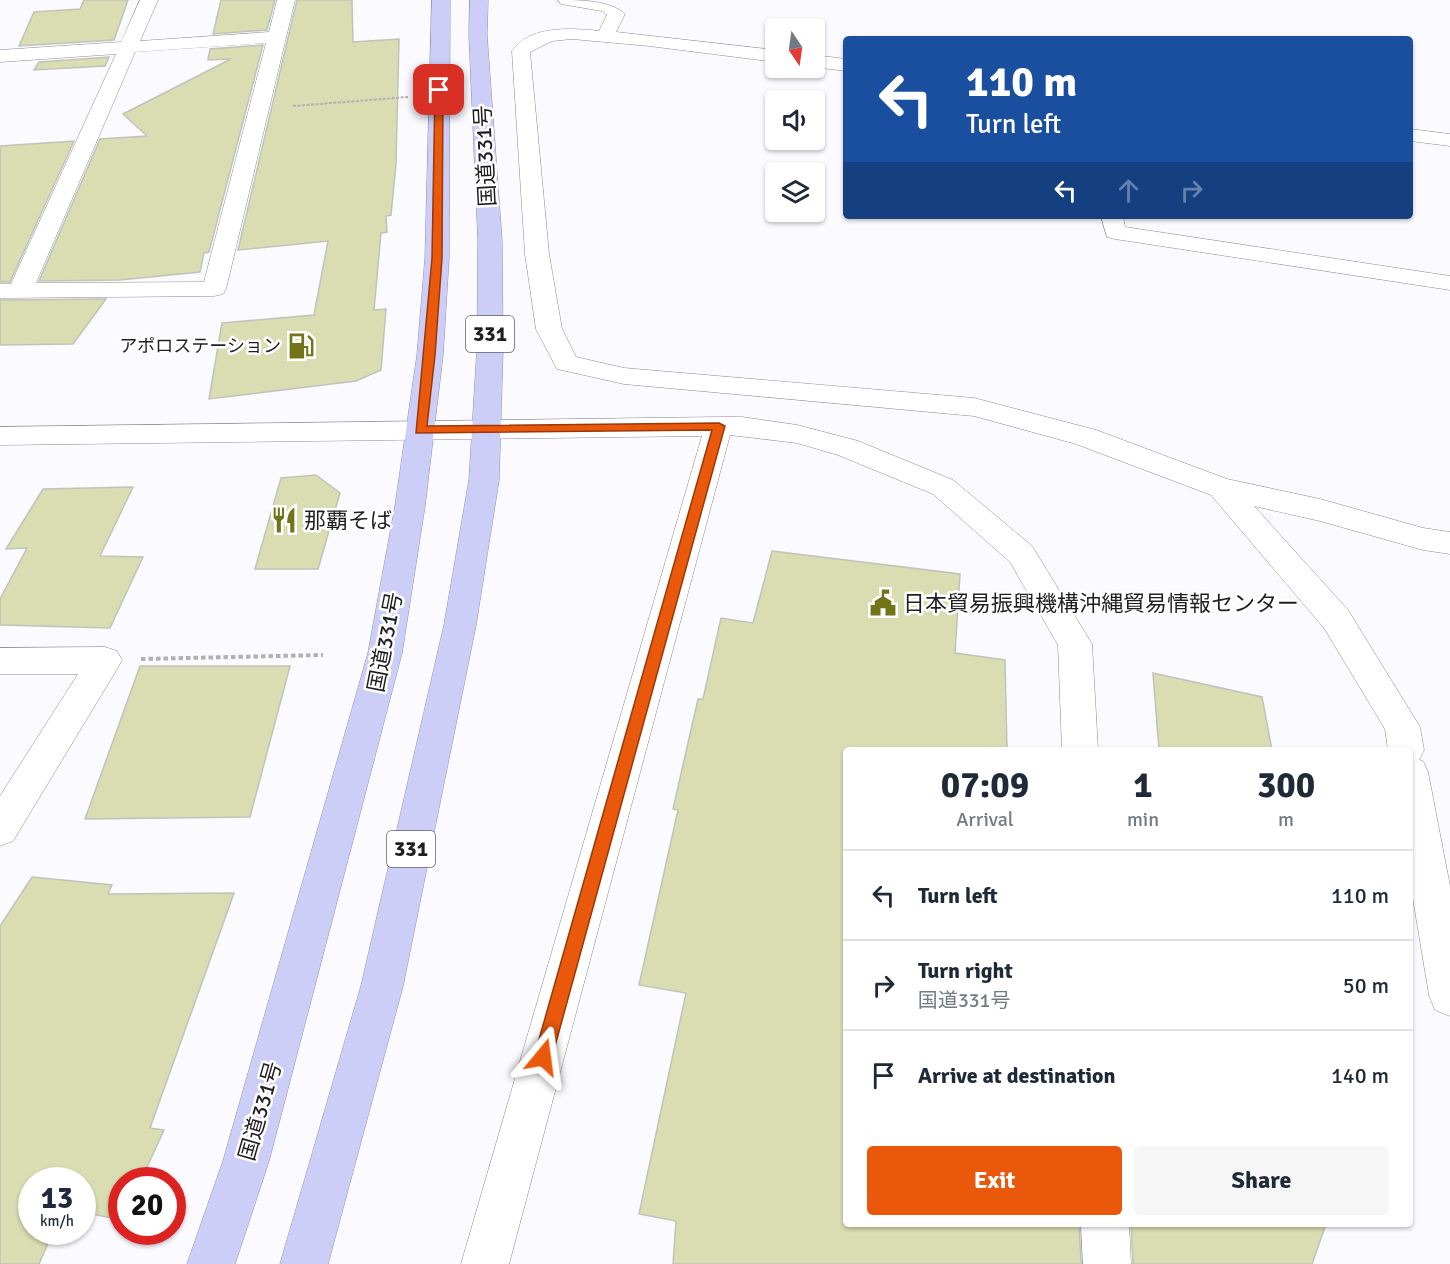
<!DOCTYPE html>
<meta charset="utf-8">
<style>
:root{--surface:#fff;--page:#f6f6f7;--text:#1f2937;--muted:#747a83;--line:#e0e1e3;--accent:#ea580c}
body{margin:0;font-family:Signika,"Noto Sans JP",sans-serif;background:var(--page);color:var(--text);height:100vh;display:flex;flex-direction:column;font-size:22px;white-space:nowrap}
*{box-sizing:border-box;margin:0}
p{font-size:20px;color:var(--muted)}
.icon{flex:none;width:33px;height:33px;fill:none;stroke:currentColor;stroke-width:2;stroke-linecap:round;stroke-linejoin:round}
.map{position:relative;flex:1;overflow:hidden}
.panel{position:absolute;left:843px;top:747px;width:570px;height:480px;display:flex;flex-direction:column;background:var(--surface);border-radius:6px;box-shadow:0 2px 4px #0004}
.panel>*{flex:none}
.guide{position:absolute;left:843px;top:36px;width:570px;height:183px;border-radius:6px;box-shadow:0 2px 4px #0004;background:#1a4fa0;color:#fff;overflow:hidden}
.needle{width:39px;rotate:167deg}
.controls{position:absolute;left:765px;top:18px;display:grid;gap:12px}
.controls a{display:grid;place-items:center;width:60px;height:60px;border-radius:6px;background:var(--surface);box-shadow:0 2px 4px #0004;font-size:30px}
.speed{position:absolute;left:18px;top:1167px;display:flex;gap:12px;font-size:30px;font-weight:700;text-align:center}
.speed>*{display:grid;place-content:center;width:78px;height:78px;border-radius:50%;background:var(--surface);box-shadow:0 2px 4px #0004;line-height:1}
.speed small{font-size:15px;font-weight:400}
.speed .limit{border:9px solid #d22;background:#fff;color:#111}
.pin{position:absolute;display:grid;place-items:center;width:51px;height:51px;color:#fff;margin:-26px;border-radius:12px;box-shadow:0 3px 9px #0006}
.me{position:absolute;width:66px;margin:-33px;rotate:16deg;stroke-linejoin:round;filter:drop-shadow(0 0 4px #0008)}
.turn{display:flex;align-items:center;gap:21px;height:126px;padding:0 24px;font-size:27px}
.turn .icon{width:78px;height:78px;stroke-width:2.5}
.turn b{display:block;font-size:42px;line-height:51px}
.lanes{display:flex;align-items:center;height:57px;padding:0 24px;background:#0003;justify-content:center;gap:30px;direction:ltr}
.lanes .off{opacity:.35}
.eta{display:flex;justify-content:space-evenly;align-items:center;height:102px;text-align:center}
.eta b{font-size:36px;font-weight:700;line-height:42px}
.action{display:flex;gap:12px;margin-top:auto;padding:12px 24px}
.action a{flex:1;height:69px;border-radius:6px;background:var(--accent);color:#fff;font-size:24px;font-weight:700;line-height:69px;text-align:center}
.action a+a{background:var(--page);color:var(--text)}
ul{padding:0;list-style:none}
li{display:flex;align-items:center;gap:18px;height:90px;padding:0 24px;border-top:2px solid var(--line)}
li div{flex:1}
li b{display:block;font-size:22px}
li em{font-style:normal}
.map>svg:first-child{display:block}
.building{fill:#daddb1;stroke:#c1c2ba;stroke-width:1.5}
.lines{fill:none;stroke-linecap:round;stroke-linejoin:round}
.minor-casing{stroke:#898a91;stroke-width:1}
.highway-casing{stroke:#9091ad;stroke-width:1}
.path-far1{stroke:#b0b0b5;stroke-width:2;stroke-dasharray:3 1.5;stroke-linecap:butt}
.path{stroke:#b0b0b5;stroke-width:4;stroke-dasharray:4.5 3;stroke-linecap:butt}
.minor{fill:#fff;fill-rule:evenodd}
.highway{fill:#cdcef8;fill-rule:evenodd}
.route{fill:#ea580c;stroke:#983908;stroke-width:1.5}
.labels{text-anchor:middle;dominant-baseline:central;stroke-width:5;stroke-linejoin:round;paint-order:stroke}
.far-poi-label{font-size:18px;fill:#1f1f22;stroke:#fff;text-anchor:end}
.shield{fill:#fff;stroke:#626264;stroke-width:1.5}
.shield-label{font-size:21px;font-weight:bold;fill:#1f1f22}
.street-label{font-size:22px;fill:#1f1f22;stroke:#fff}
.poi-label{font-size:22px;fill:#1f1f22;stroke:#fff;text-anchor:start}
</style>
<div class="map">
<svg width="1450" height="1264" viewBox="0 0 1450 1264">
<rect width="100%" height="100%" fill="#fafaff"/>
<g class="building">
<polygon points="84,0 128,0 114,40 19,46 34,12 80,9"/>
<polygon points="221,0 275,0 267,30 213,34"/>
<polygon points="297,0 352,0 353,42 399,39 396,164 391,215 386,216 387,232 381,233 374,310 386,309 381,370 356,381 209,399 222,323 314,315 328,241 238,250"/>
<polygon points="263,45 209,252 204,253 200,272 120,280 39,281 100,139 147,136 123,114 231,59 208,60 210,49"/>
<polygon points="109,57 105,66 34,70 39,62"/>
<polygon points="74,141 10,282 0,282 0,146"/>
<polygon points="106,299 73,344 0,345 0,300"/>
<polygon points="316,475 340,493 318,569 255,569 281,478"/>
<polygon points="133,487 100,556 143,557 110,628 0,625 0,599 27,548 6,549 43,489"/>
<polygon points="772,551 960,574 955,653 1005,660 1007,750 846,750 846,1224 1079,1224 1081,1264 673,1264 676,1221 639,1214 686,993 639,985 678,810 673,809 698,699 703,699 721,618 753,623"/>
<polygon points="140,666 290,666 250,817 85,819"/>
<polygon points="1153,673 1262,697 1272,750 1159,750"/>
<polygon points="32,877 112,885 108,894 234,893 150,1128 164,1130 141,1180 122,1180 122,1220 82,1212 82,1180 32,1180 32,1232 53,1232 39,1264 0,1264 0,926"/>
<polygon points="1131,1224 1326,1224 1312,1264 1133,1264"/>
</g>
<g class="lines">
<g class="minor-casing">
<g id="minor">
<path d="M 140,0 L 158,0 L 140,41 L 269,32 L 277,0 L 295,0 L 226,289 L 223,294 L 214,296 L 0,298 L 0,284 L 11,284 L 116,54 L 0,62 L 0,50 L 121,42 ZM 266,43 L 204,282 L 36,283 L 135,52 Z"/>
<path d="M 558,0 C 580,0 610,0 625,14 L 616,32 L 776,50 L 776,62 L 649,46 L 572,39 L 552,41 L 530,52 L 549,254 L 562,329 L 576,357 L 624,368 L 974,398 L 1096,430 L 1227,479 L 1320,499 L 1423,528 L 1450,532 L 1450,554 L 1423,550 L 1320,521 L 1254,506 L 1348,610 L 1420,727 L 1424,750 L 1419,760 L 1423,761 L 1428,772 L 1450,886 L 1450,1016 L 1435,1010 L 1429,995 L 1410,881 L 1410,750 L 1388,750 L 1385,729 L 1324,628 L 1211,495 L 1076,444 L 974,416 L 624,384 L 557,369 L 536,329 L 525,254 L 512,51 C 530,25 571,28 599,31 L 607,15 L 602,11 L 561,4 Z"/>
<polygon points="814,55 846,59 846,71 814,67"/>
<polygon points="1410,129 1450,134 1450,146 1410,141"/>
<polygon points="1101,216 1123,216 1125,227 1450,276 1450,290 1115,239 1107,237"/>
<polygon points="719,417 742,417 797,425 858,441 953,480 1032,546 1092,644 1098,750 1062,750 1058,645 1010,562 933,494 838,455 797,443 730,435 509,1264 461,1264 702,436 0,445 0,427"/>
<polygon points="105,647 117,651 122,660 117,669 13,841 0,846 0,796 78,674 0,674 0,648"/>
<polygon points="1081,1224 1129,1224 1131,1264 1083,1264"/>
</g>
</g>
<g class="highway-casing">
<g id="highway">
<polygon points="432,0 450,0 449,258 443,355 425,506 402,653 269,1161 235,1264 187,1264 223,1161 368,653 395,506 417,355 425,258"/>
<polygon points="470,0 488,0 487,35 502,241 503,349 499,480 476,625 403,986 328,1264 280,1264 361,986 444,625 469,480 477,349 478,241 469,35"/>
</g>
</g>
<polyline class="path-far1" points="293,106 408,97"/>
<polyline class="path" points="141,659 323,655"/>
<use href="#minor" class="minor"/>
<use href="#highway" class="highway"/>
</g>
<polygon class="route" points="439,88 443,90 442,258 435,355 427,426 719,423 725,426 552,1057 549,1063 543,1066 537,1063 534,1057 712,430 416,433 432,258 435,90"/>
<defs>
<g id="fuel-bare" transform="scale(2.07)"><path d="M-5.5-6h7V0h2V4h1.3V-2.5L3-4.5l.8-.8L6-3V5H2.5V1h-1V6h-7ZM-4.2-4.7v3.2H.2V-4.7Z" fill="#73741a" stroke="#fff" stroke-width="2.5" paint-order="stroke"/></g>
<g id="restaurant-bare" transform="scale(2.07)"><path d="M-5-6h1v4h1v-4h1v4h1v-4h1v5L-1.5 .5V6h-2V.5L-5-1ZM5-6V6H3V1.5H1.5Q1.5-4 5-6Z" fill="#73741a" stroke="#fff" stroke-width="2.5" paint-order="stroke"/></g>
<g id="civic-bare" transform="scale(2.07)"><path d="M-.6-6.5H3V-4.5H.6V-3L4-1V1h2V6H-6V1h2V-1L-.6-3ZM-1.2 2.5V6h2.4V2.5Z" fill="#73741a" stroke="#fff" stroke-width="2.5" paint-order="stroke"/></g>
</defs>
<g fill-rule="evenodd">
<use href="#fuel-bare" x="301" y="346"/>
<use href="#restaurant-bare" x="284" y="520"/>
<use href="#civic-bare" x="883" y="603"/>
</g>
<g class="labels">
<g class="far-poi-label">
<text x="281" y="346">アポロステーション</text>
</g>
<g class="shield">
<rect x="466" y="316" width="48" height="36" rx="4.5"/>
<rect x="387" y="831" width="48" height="36" rx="4.5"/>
</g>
<g class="shield-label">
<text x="490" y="334">331</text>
<text x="411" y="849">331</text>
</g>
<g class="street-label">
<text transform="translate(485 156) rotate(-93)">国道331号</text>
<text transform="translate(385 642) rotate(-79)">国道331号</text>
<text transform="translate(260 1111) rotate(-74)">国道331号</text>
</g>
<g class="poi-label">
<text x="304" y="520">那覇そば</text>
<text x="903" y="603">日本貿易振興機構沖縄貿易情報センター</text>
</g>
</g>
</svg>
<div class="controls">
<a><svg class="needle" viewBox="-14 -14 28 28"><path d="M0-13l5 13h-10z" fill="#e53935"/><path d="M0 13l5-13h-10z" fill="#747a83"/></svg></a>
<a><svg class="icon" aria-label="sound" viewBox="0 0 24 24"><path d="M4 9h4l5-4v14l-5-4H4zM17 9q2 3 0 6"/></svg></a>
<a><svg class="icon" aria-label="layers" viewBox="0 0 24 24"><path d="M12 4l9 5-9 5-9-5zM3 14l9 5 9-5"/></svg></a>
</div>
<div class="speed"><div>13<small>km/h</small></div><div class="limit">20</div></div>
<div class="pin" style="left:439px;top:90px;background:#d93025"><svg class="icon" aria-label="arrive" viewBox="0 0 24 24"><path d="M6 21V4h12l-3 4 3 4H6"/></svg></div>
<svg class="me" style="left:543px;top:1057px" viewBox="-20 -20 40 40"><path d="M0-17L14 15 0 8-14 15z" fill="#ea580c" stroke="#fff" stroke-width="4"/></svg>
<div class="guide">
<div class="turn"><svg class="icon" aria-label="left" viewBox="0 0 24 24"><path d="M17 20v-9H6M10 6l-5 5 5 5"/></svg><div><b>110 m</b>Turn left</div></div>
<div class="lanes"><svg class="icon" aria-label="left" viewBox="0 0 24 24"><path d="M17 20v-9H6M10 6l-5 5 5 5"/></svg><svg class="icon off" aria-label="ahead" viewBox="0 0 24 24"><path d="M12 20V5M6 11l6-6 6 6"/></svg><svg class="icon off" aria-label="right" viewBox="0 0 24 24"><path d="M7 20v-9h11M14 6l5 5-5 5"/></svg></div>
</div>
<section class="panel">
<div class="eta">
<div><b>07:09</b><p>Arrival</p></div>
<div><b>1</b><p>min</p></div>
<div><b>300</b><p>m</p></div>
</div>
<ul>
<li><svg class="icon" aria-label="left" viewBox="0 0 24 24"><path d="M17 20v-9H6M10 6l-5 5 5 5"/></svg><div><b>Turn left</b></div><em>110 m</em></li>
<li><svg class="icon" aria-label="right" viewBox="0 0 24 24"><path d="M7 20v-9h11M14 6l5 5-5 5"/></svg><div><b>Turn right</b><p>国道331号</p></div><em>50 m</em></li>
<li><svg class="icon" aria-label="arrive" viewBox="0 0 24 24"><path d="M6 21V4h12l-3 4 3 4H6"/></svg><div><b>Arrive at destination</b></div><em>140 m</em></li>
</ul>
<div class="action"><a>Exit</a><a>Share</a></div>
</section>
</div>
